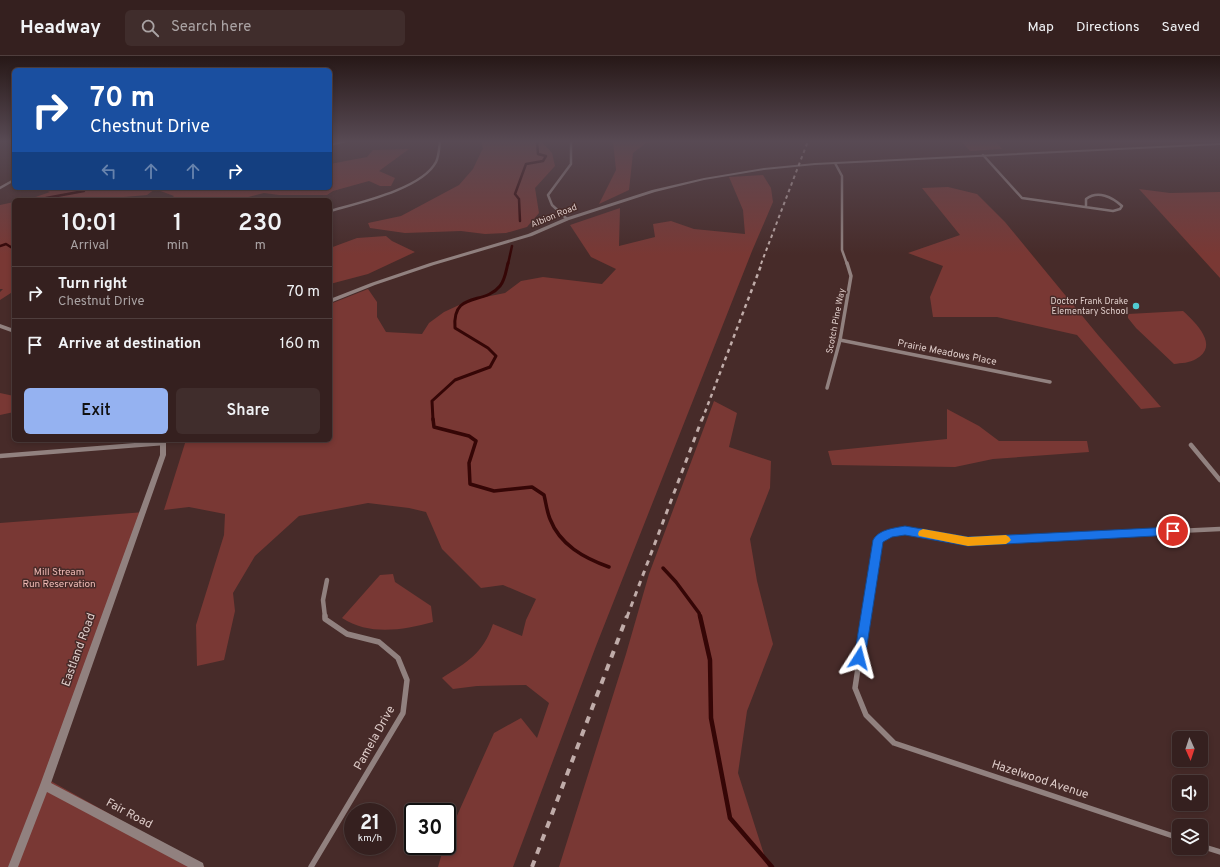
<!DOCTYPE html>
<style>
:root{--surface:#35201f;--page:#402d2c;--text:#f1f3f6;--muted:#aaa3a4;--line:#4f3e3d;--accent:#95b2f1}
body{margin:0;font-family:Overpass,sans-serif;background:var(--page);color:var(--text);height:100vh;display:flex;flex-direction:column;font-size:15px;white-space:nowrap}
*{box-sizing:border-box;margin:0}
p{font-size:13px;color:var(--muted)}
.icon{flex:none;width:22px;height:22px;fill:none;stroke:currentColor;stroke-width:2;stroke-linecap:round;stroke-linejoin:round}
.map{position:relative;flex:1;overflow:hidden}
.side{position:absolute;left:12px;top:142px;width:320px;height:244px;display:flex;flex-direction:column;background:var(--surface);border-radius:6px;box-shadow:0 2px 6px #0003,0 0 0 1px var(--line)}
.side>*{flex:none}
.guide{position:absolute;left:12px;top:12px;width:320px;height:122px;border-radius:6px;box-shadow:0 2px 6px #0003,0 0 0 1px var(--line);background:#1a4fa0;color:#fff;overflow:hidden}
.needle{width:26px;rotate:177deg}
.controls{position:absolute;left:1172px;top:675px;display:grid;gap:8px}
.controls a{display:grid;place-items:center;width:36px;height:36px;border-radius:6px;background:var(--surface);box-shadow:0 2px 6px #0003,0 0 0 1px var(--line);font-size:20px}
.speed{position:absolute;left:344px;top:747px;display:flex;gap:8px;font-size:20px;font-weight:700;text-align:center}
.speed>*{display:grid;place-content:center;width:52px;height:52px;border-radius:50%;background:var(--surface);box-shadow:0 2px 6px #0003,0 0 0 1px var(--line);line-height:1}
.speed small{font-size:10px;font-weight:400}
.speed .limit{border:2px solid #111;border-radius:6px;background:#fff;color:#111}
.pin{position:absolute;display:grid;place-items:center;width:34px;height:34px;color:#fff;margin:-17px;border:2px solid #fff;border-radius:50%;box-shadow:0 1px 4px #0007}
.me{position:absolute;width:44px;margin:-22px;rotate:9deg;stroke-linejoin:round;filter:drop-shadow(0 0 3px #0008)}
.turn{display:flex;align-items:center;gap:14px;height:84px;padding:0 12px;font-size:18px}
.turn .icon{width:52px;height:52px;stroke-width:2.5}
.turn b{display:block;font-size:28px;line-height:34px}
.lanes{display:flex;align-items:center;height:38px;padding:0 12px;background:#0003;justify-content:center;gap:20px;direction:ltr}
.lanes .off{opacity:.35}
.eta{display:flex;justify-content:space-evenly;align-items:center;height:68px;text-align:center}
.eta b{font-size:24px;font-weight:600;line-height:28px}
.cta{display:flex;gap:8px;margin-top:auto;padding:8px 12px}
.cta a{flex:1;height:46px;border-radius:6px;background:var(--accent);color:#111;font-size:16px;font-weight:600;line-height:46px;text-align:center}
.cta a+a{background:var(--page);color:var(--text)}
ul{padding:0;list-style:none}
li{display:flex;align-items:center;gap:12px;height:52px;padding:0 12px;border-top:1px solid var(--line)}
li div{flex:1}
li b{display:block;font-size:15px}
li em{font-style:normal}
header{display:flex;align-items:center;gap:24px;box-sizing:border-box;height:56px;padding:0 20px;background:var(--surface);border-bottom:1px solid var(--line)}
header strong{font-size:19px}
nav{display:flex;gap:22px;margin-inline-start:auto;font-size:14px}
.search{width:280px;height:36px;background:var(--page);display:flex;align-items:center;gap:10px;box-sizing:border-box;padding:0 14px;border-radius:6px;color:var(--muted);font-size:15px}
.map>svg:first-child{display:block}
.green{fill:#793834}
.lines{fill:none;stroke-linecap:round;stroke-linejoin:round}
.stream-far3{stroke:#350606;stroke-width:2.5}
.stream-far2{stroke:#350606;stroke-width:3}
.stream-far1{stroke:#350606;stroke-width:3.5}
.stream{stroke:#350606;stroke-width:4.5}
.minor-far3{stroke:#91817f;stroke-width:2.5}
.minor-far2{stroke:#91817f;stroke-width:3.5}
.minor-far1{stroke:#91817f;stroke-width:4.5}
.minor{stroke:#91817f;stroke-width:5.5}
.tertiary{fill:#91817f;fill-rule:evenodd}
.rail-far3{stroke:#c0aca9;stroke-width:2;stroke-dasharray:3.5 3.5;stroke-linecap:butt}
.rail-far2{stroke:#c0aca9;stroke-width:2.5;stroke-dasharray:4 4;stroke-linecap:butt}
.rail-far1{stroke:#c0aca9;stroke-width:3;stroke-dasharray:5.5 5.5;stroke-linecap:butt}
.rail{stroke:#c0aca9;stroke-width:4;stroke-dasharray:7 7;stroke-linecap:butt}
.route{fill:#1a73e8;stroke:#114b97}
.slow{fill:#f59e0b}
.poi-dot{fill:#51ccd2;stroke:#472b29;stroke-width:1.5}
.labels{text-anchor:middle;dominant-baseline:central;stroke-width:3;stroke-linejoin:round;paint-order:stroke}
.far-street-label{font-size:9px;fill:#dfcdca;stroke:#472b29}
.far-poi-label{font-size:9px;fill:#dfcdca;stroke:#472b29;text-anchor:end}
.street-label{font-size:10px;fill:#dfcdca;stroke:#472b29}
.park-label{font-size:10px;fill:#eeb9b4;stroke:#472b29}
.near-street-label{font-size:12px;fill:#dfcdca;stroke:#472b29}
</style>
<header>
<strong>Headway</strong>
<div class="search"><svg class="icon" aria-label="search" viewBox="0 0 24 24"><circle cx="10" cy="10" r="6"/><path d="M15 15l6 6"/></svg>Search here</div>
<nav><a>Map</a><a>Directions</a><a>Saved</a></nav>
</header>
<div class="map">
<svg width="1220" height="811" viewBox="0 0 1220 811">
<rect width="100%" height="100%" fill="#472b29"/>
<g class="green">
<polygon points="481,85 541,85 552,97 555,110 535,132 539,157 527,171 506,177 485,178 461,175 405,177 370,172 368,167 401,160 459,129 473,113 483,92"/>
<polygon points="613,85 669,85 646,87 633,97 629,134 599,148 616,114"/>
<polygon points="961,85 996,85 1002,93 970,95"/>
<polygon points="409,93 379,115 395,122 391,130 380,130 369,125 333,135 327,139 279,139 264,137 237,144 170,144 174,140 155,133 147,139 89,144 27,144 50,136 41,132 330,132 330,108 367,101 373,94"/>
<path d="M 763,119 L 771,132 L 773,146 L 752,195 L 596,590 L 513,811 L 438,811 L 444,790 L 447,790 L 447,782 L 494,677 L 521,662 L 537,682 L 549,647 L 526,629 L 477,630 L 453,633 L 442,622 C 467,606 483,598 493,568 L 522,580 L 526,564 L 536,543 L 503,529 L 481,532 L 442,493 L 426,456 L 409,452 L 368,447 L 299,460 L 255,500 L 233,537 L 235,555 L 224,604 L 197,610 L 196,569 L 224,479 L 225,458 L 189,451 L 164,454 L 186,384 L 330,384 L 330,248 L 368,233 L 377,246 L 377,261 L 386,276 L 422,278 L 429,267 L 444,256 L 470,244 L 505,237 L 521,225 L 543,221 L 602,228 L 616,213 L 591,201 L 570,169 L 620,152 L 619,190 L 655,181 L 653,168 L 671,165 L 694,173 L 745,178 L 743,154 L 729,121 Z"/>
<polygon points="948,131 977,138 1005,166 1098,279 1161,351 1141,353 1077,279 997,261 933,261 930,241 943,210 908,197 960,179 922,132"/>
<polygon points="1139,133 1170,137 1220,136 1220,222"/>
<polygon points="14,146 14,235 0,244 0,236 3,233 0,233 0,149"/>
<polygon points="386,180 392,185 415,196 368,218 330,228 330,192 357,182"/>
<path d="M 1183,255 C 1196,267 1220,290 1196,303 C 1190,307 1181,307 1174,308 L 1136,272 L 1128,262 L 1128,258 Z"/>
<polygon points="0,337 14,340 14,356 0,359"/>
<polygon points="714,345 737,357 729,391 771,405 770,432 750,483 757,525 773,588 747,655 738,717 768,811 559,811 626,598 649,518"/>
<polygon points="947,353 979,370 999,385 1087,385 1089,396 993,403 955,411 832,409 828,395 947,383"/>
<polygon points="145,456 47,723 205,811 0,811 0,467"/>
<path d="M 393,518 L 395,526 L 431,550 L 433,566 C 403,574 370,580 342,562 L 380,519 Z"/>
</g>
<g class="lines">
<g class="stream-far3">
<polyline points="43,144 46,142 84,135 84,132"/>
<polyline points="520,165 519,143 515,138 526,108 543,105 546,100 538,98 537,85"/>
<polyline points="0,190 6,188 14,193"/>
<polyline points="508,208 512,190"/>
</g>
<path class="stream-far2" d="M 433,364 L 432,345 L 455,324 L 490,311 L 496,300 L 488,292 L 455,272 C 452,234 484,250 500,230 C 505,224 506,215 508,207"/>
<g class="stream-far1">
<path d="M 433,363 L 434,371 L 469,380 L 476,385 L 469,407 L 470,428 L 494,435 L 532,431 L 544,439 C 546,447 547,456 550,463 C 560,489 584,502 609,511"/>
<polyline points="663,512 676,526 699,557 700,561"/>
</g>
<polyline class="stream" points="700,560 710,604 711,662 730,762 772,811"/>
<g class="minor-far3">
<polyline points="330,89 345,85"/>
<path d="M 983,99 L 1022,142 L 1113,155 L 1120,153 L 1122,150 C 1112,141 1098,134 1086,143 L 1086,151"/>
<polyline points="835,107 842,120 842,194 847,208"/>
<polyline points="0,132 14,124"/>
<path d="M 330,155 C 358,147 422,133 436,106 C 439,100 439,92 440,85"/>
<polyline points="567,163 552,149 548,139 571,108 571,85"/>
</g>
<g class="minor-far2">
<polyline points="840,284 1050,326"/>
<polyline points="827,332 840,284 851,220 847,207"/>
</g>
<g class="minor-far1">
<polyline points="1191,389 1220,424"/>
<polyline points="0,400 163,387"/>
<polyline points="325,561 323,544 327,524"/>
<polyline points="866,561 878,483 890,477 905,475 968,485 1220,473"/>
</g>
<g class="minor">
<polyline points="866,560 855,632 866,659 894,687 1179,782"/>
<polyline points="1201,790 1220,796"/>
<polyline points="311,811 403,657 407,624 398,602 379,586 347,578 325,563 325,560"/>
</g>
<g class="tertiary">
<polygon points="1220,87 1220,89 815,109 764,114 704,124 655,136 569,164 532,180 434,209 375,229 330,247 330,243 371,227 430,207 528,178 565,162 652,134 704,122 764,112 815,107"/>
<polygon points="0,268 14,273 14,277 0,272"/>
<polygon points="160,384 166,384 166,399 51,727 203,807 204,811 188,811 47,736 18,811 8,811 40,729 160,399"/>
</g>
<polyline class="rail-far3" points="761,208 808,85"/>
<polyline class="rail-far2" points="702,364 762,207"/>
<polyline class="rail-far1" points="627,561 702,363"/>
<polyline class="rail" points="532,811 627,560"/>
</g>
<linearGradient id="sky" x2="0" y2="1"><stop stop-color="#271817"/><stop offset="0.43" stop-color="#584a54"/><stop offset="1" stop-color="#584a54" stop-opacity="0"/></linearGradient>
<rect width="1220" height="199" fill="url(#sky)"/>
<path class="route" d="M 905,470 L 968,481 L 1173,471 L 1176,472 L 1178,475 L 1176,478 L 1173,479 L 968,490 L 905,479 L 892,481 L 883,486 L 865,602 L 863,606 L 859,608 L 855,606 L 854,602 L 873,484 C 879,473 895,472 905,470 Z"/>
<polygon class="slow" points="923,473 968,481 1006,479 1009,481 1011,484 1009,486 1006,488 968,490 919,480 918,478 919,475"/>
<circle class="poi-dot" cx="1136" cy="250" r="4"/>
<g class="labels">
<g class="far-street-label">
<text transform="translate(554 160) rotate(-22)">Albion Road</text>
<text transform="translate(836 265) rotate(-79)">Scotch Pine Way</text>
</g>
<g class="far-poi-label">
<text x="1128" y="245">Doctor Frank Drake<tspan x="1128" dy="10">Elementary School</tspan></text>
</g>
<g class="street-label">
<text transform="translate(947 297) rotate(11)">Prairie Meadows Place</text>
</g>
<g class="park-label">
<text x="59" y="516">Mill Stream<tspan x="59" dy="12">Run Reservation</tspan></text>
</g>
<g class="near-street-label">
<text transform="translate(79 594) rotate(-70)">Eastland Road</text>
<text transform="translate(375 682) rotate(-61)">Pamela Drive</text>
<text transform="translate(1040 724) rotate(18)">Hazelwood Avenue</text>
<text transform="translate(129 758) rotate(28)">Fair Road</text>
</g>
</g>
</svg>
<div class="controls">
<a><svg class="needle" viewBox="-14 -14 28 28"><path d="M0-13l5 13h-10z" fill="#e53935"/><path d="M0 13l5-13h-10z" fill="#aaa3a4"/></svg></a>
<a><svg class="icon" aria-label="sound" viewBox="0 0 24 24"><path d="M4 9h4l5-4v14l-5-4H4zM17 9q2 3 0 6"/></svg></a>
<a><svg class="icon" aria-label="layers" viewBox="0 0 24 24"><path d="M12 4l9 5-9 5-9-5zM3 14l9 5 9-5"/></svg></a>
</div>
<div class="speed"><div>21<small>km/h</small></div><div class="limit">30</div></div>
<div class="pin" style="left:1173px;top:475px;background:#d93025"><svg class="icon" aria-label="arrive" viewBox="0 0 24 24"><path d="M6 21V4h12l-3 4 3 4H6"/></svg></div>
<svg class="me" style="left:859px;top:602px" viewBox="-20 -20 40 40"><path d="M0-17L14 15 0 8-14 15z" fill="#1a73e8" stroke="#fff" stroke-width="4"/></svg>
<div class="guide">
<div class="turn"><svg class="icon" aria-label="right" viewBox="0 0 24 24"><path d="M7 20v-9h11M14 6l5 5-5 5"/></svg><div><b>70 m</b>Chestnut Drive</div></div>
<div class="lanes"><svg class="icon off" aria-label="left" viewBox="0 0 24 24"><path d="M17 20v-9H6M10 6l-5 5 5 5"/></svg><svg class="icon off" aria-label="ahead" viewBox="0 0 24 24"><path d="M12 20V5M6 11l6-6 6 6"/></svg><svg class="icon off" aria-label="ahead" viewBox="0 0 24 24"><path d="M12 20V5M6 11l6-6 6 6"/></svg><svg class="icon" aria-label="right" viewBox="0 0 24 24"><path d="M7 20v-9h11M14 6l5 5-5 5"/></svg></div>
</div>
<section class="side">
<div class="eta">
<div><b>10:01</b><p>Arrival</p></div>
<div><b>1</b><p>min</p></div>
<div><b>230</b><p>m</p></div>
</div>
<ul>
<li><svg class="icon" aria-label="right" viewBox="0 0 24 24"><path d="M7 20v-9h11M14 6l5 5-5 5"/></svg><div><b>Turn right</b><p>Chestnut Drive</p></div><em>70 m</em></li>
<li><svg class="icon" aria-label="arrive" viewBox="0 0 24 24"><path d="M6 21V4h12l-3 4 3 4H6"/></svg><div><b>Arrive at destination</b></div><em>160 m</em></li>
</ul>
<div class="cta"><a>Exit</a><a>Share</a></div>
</section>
</div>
